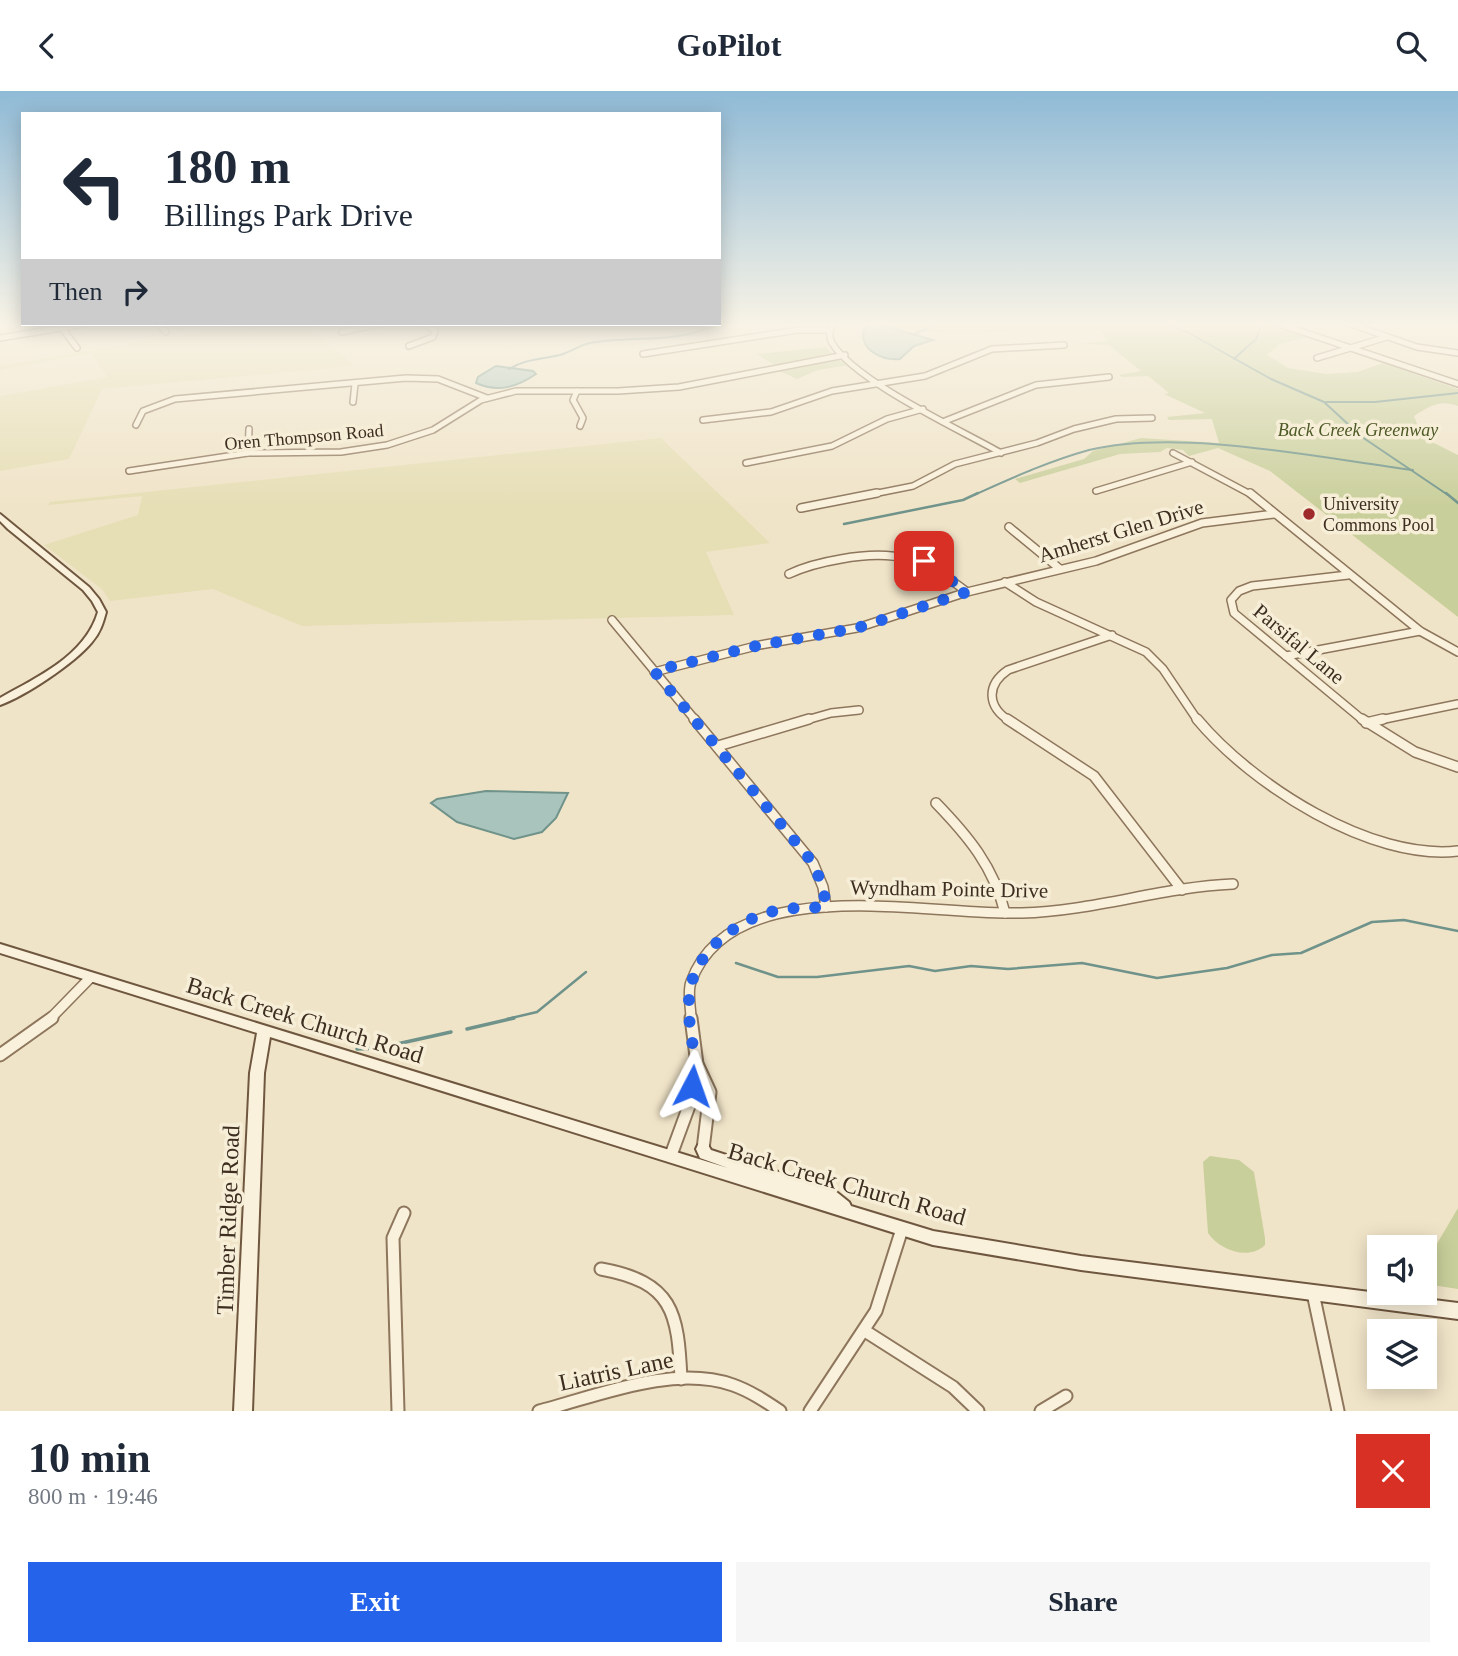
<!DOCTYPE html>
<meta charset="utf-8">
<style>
:root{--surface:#fff;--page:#f6f6f7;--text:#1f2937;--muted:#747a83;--accent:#2563eb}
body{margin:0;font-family:"Times New Roman",serif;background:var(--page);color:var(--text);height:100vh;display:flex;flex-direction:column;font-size:26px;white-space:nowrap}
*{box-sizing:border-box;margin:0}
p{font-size:23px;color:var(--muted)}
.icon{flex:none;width:38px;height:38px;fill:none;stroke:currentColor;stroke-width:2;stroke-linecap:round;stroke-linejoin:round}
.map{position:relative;height:1320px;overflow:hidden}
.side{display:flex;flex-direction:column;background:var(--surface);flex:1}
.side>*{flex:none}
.guide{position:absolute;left:21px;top:21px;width:700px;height:214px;border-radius:0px;box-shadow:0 4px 18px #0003;background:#fff;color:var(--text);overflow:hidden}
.controls{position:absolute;left:1367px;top:1144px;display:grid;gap:14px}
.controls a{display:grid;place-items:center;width:70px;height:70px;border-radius:0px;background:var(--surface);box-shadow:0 4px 18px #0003;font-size:35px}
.pin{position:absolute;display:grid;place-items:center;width:60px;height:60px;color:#fff;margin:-30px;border-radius:14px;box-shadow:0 4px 10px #0006}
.me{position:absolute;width:77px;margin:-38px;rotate:4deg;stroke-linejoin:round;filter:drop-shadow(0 0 5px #0008)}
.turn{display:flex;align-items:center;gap:24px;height:147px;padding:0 28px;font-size:32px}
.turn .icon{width:91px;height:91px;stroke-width:2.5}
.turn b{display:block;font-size:49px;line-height:60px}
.then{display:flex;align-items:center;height:66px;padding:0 28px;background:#0003;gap:14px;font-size:26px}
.round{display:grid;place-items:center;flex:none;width:74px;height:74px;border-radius:0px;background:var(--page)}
.summary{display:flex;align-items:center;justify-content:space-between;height:119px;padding:0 28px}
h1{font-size:42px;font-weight:600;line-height:52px}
.cta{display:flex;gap:14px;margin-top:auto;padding:14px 28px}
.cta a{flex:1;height:80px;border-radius:0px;background:var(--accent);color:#fff;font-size:28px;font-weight:600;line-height:80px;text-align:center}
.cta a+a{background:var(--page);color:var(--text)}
header{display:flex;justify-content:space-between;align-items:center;height:91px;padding:0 28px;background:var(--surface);font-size:32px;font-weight:600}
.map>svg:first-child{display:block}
.farmland{fill:#e6deb5}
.green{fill:#c9cf9b}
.water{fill:#a9c4bc;stroke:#6f938a;stroke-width:2}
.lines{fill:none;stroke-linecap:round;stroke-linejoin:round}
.stream-far2{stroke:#6f938a;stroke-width:2}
.stream-far1{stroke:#6f938a;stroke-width:2.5}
.stream{stroke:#6f938a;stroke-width:3.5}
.street-far3-casing{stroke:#8d765c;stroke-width:8}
.street-far2-casing{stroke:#8d765c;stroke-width:10}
.street-far1-casing{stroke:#8d765c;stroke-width:12}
.street-casing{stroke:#8d765c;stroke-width:15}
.secondary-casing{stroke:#6f573f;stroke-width:4}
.street-far3{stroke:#faf1dc;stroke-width:5}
.street-far2{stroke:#faf1dc;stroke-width:7}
.street-far1{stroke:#faf1dc;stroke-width:9}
.street{stroke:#faf1dc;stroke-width:11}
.secondary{fill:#faf1dc;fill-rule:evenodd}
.route{stroke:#2563eb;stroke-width:12;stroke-dasharray:0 21.6}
.poi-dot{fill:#9e2a2b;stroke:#f7eed8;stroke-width:2.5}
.labels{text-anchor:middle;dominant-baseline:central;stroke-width:7;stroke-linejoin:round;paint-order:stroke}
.far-park-label{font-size:18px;font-style:italic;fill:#4d5a26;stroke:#f7eed8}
.far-street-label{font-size:18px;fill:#3d2e20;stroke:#f7eed8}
.far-poi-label{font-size:18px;fill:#3d2e20;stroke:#f7eed8;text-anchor:start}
.street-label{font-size:21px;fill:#3d2e20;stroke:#f7eed8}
.near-street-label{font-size:24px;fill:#3d2e20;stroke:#f7eed8}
</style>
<header><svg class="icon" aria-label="back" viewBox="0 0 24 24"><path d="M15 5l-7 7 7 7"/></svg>GoPilot<svg class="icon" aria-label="search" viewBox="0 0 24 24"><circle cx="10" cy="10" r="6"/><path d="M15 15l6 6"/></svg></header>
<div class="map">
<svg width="1458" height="1320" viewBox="0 0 1458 1320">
<rect width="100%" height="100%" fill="#f0e4c8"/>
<g class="farmland">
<polygon points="246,233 304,233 355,275 102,298 69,368 0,380 0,305 107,286 91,262 0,279 0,275"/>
<polygon points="661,347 770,452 706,461 734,524 302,535 213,498 110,510 102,498 44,454 138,424 142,405 48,414 50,411"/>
</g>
<g class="green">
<path d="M 884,231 L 1264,231 L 1308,246 L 1280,253 L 1267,264 L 1288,277 L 1327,283 L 1357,281 L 1383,272 L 1458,298 L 1458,315 C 1441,308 1428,316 1414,325 L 1422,346 L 1458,364 L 1458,526 L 1270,380 L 1218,357 L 1189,365 L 1183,359 L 1167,357 L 1160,361 L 1120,363 L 1020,392 L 1015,388 L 1084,368 L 1093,360 L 1141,347 L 1219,352 L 1212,328 L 1169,329 L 1167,326 L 1205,322 L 1164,303 L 1169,302 L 1148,285 L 1122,286 L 1119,284 L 1141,280 L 1109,254 L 1077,253 L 1108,250 L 1099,239 C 1033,235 942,251 882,233 Z"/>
<polygon points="826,256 832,262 774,274 757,263"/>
<polygon points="836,268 850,274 818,279 797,288 777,279"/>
<path d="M 1210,1065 L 1239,1069 L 1254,1081 L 1265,1147 L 1265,1154 C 1249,1170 1219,1159 1208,1142 L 1203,1071 Z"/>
<polygon points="1458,1117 1458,1198 1425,1193 1425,1173"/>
</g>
<g class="water">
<path d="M 870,234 L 882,234 L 933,249 L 914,255 L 900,268 C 883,270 859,259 864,239 Z"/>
<path d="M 496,275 L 533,280 L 536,283 C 517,296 498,302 476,292 L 478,286 Z"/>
<polygon points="486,700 568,702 556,727 542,741 514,748 457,731 431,712 437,708"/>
</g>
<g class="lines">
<g class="stream-far2">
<polyline points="1160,231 1187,241 1271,288 1324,311 1362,346 1448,404"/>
<polyline points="913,244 941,231"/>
<polyline points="1234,268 1256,248 1263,231"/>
<path d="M 509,278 C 525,268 542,268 560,264 C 571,261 580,254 590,252 C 636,244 679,254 722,231"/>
<polyline points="1326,311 1375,311 1458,302"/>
<path d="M 974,404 C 1012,387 1049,370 1089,359 C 1179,337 1320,367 1413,379"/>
</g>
<g class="stream-far1">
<polyline points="1446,402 1458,412"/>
<polyline points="844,433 963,409 978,402"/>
<polyline points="736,872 778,886 817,886 909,875 935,880 971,875 1008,878 1082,872 1157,887 1227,877 1272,864 1301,862 1372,831 1404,829 1458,840"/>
<polyline points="507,928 537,921 586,881"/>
</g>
<g class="stream">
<polyline points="467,938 514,927"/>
<polyline points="357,958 379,957 451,941"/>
</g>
<g class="street-far3-casing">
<g id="street-far3">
<path d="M 834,231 C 830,238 828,244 832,252 C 856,291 959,338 1001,362"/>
<polyline points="1273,231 1458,293"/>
<polyline points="1345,231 1417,256 1458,262"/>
<polyline points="158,233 166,241"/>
<polyline points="62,237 77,257"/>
<polyline points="342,241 379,233"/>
<polyline points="0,247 85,233"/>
<polyline points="409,255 433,246 435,240 425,233"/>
<polyline points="643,263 798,239 830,239"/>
<polyline points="1317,267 1387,246"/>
<polyline points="577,300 573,309 583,327 580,335"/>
<polyline points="353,311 355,293"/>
<polyline points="703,329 771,321 832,300 925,285 992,258 1064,254"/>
<polyline points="945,330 1036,294 1109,286"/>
<polyline points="136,334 143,320 175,308 406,287 438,288 487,307"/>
<polyline points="248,362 249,338"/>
<polyline points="1173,362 1252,404"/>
<polyline points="746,372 832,355 887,328 923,318"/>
<polyline points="129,380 248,362 341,361 387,354 433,339 481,309 516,300 618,300 679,296 845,264"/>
<polyline points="1096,400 1192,371"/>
<polyline points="868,404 913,395 955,373 1037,352 1074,338 1116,328 1152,327"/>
</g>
</g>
<g class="street-far2-casing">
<g id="street-far2">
<polyline points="1250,402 1420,540 1458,561"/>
<polyline points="801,417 877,402"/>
<polyline points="1009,436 1060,478"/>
<path d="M 789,483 C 806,475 823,471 841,468 C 896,458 923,467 967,501"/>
<polyline points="1348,484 1252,495 1239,500 1231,509 1234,522 1364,630"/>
<polyline points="1005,491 1036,511 1146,561 1163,578 1198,630"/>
<polyline points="612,529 696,630"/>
<polyline points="1286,565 1420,540"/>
<polyline points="654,581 760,554 857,537 967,501 1096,470 1202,432 1274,423"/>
<polyline points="803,630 831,622 859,619"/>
<path d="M 1010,630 C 987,616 986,594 1008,579 L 1112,544"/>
<polyline points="1375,630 1458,613"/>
</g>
</g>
<g class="street-far1-casing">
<g id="street-far1">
<polyline points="694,628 813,772 823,796 826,816"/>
<polyline points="1007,628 1094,685 1182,799"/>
<path d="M 1197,628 C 1252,694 1371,770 1458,760"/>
<polyline points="1362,628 1415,661 1458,676"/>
<polyline points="1366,632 1383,628"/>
<polyline points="718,655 809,628"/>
<path d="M 936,712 C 968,745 994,776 1005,822"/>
<polyline points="50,928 90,887"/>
<path d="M 691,928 C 691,917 687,901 691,891 C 731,778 930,825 1022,822 C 1094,820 1162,796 1233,793"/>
</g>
</g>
<g class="street-casing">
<g id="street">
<polyline points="691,927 697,973 710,1001 703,1058"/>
<polyline points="0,964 52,927"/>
<polyline points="671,1064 689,1015 697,973"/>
<path d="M 601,1178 C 673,1191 678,1221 681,1288"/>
<polyline points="1313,1202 1338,1320"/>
<polyline points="865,1240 953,1296 978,1320"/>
<polyline points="398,1320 393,1147 404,1122"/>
<path d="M 539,1320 C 598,1305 672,1273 733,1294 C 750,1300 765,1310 780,1320"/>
<polyline points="810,1320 876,1220 902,1138"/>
<polyline points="1041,1320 1066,1305"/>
</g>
</g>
<g class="secondary-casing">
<g id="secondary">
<path d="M 0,423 L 89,496 L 99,508 L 106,521 C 103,532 100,542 92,551 C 75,572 25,605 0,614 L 0,607 C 37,586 85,565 98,521 L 92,510 L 83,499 L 8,438 L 0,430 Z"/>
<polygon points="0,853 728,1077 700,1067 696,1058 698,1054 703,1052 708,1054 711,1059 834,1099 849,1111 851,1115 933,1140 1081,1165 1458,1212 1458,1228 1081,1179 933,1154 270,946 264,982 252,1320 234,1320 250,982 257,942 0,862"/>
</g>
</g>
<use href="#street-far3" class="street-far3"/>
<use href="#street-far2" class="street-far2"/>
<use href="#street-far1" class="street-far1"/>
<use href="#street" class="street"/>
<use href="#secondary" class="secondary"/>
</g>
<linearGradient id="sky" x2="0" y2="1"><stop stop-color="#8fbad6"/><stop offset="0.56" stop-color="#f8f3e6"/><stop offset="1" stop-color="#f8f3e6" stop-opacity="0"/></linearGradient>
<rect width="1458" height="416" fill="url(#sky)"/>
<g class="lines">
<path class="route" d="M 692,995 C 699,963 687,941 689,909 C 690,867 729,834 767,822 C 786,816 806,817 826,816 L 823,796 L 813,772 L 654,580 L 760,554 L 857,537 L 967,501 L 924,470"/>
</g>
<circle class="poi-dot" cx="1309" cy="423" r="7"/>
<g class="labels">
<g class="far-park-label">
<text x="1358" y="339">Back Creek Greenway</text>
</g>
<g class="far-street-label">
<text transform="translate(304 346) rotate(-5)">Oren Thompson Road</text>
</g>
<g class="far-poi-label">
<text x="1323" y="413">University<tspan x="1323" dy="21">Commons Pool</tspan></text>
</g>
<g class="street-label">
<text transform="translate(1121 440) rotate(-17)">Amherst Glen Drive</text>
<text transform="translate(1299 553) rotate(40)">Parsifal Lane</text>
<text transform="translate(949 798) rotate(1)">Wyndham Pointe Drive</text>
</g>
<g class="near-street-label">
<text transform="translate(305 929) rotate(17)">Back Creek Church Road</text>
<text transform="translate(847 1093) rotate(16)">Back Creek Church Road</text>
<text transform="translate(228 1129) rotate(-88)">Timber Ridge Road</text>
<text transform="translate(616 1280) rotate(-12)">Liatris Lane</text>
</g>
</g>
</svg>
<div class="controls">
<a><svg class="icon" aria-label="sound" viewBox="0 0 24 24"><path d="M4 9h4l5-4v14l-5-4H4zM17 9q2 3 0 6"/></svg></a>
<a><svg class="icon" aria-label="layers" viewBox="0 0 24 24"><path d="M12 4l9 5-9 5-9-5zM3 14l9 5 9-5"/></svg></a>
</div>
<div class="pin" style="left:924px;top:470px;background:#d93025"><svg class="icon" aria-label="arrive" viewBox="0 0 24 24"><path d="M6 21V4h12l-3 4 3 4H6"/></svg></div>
<svg class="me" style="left:692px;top:995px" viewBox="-20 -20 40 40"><path d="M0-17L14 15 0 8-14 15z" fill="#2563eb" stroke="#fff" stroke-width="4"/></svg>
<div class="guide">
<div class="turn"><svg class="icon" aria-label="left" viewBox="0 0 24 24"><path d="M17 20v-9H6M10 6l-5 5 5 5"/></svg><div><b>180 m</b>Billings Park Drive</div></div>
<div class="then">Then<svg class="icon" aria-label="right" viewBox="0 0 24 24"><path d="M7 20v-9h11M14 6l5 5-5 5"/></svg></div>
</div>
</div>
<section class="side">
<div class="summary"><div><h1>10 min</h1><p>800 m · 19:46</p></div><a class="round" style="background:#d93025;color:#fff"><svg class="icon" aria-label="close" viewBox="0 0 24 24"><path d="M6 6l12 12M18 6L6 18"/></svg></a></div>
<div class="cta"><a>Exit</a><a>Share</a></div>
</section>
